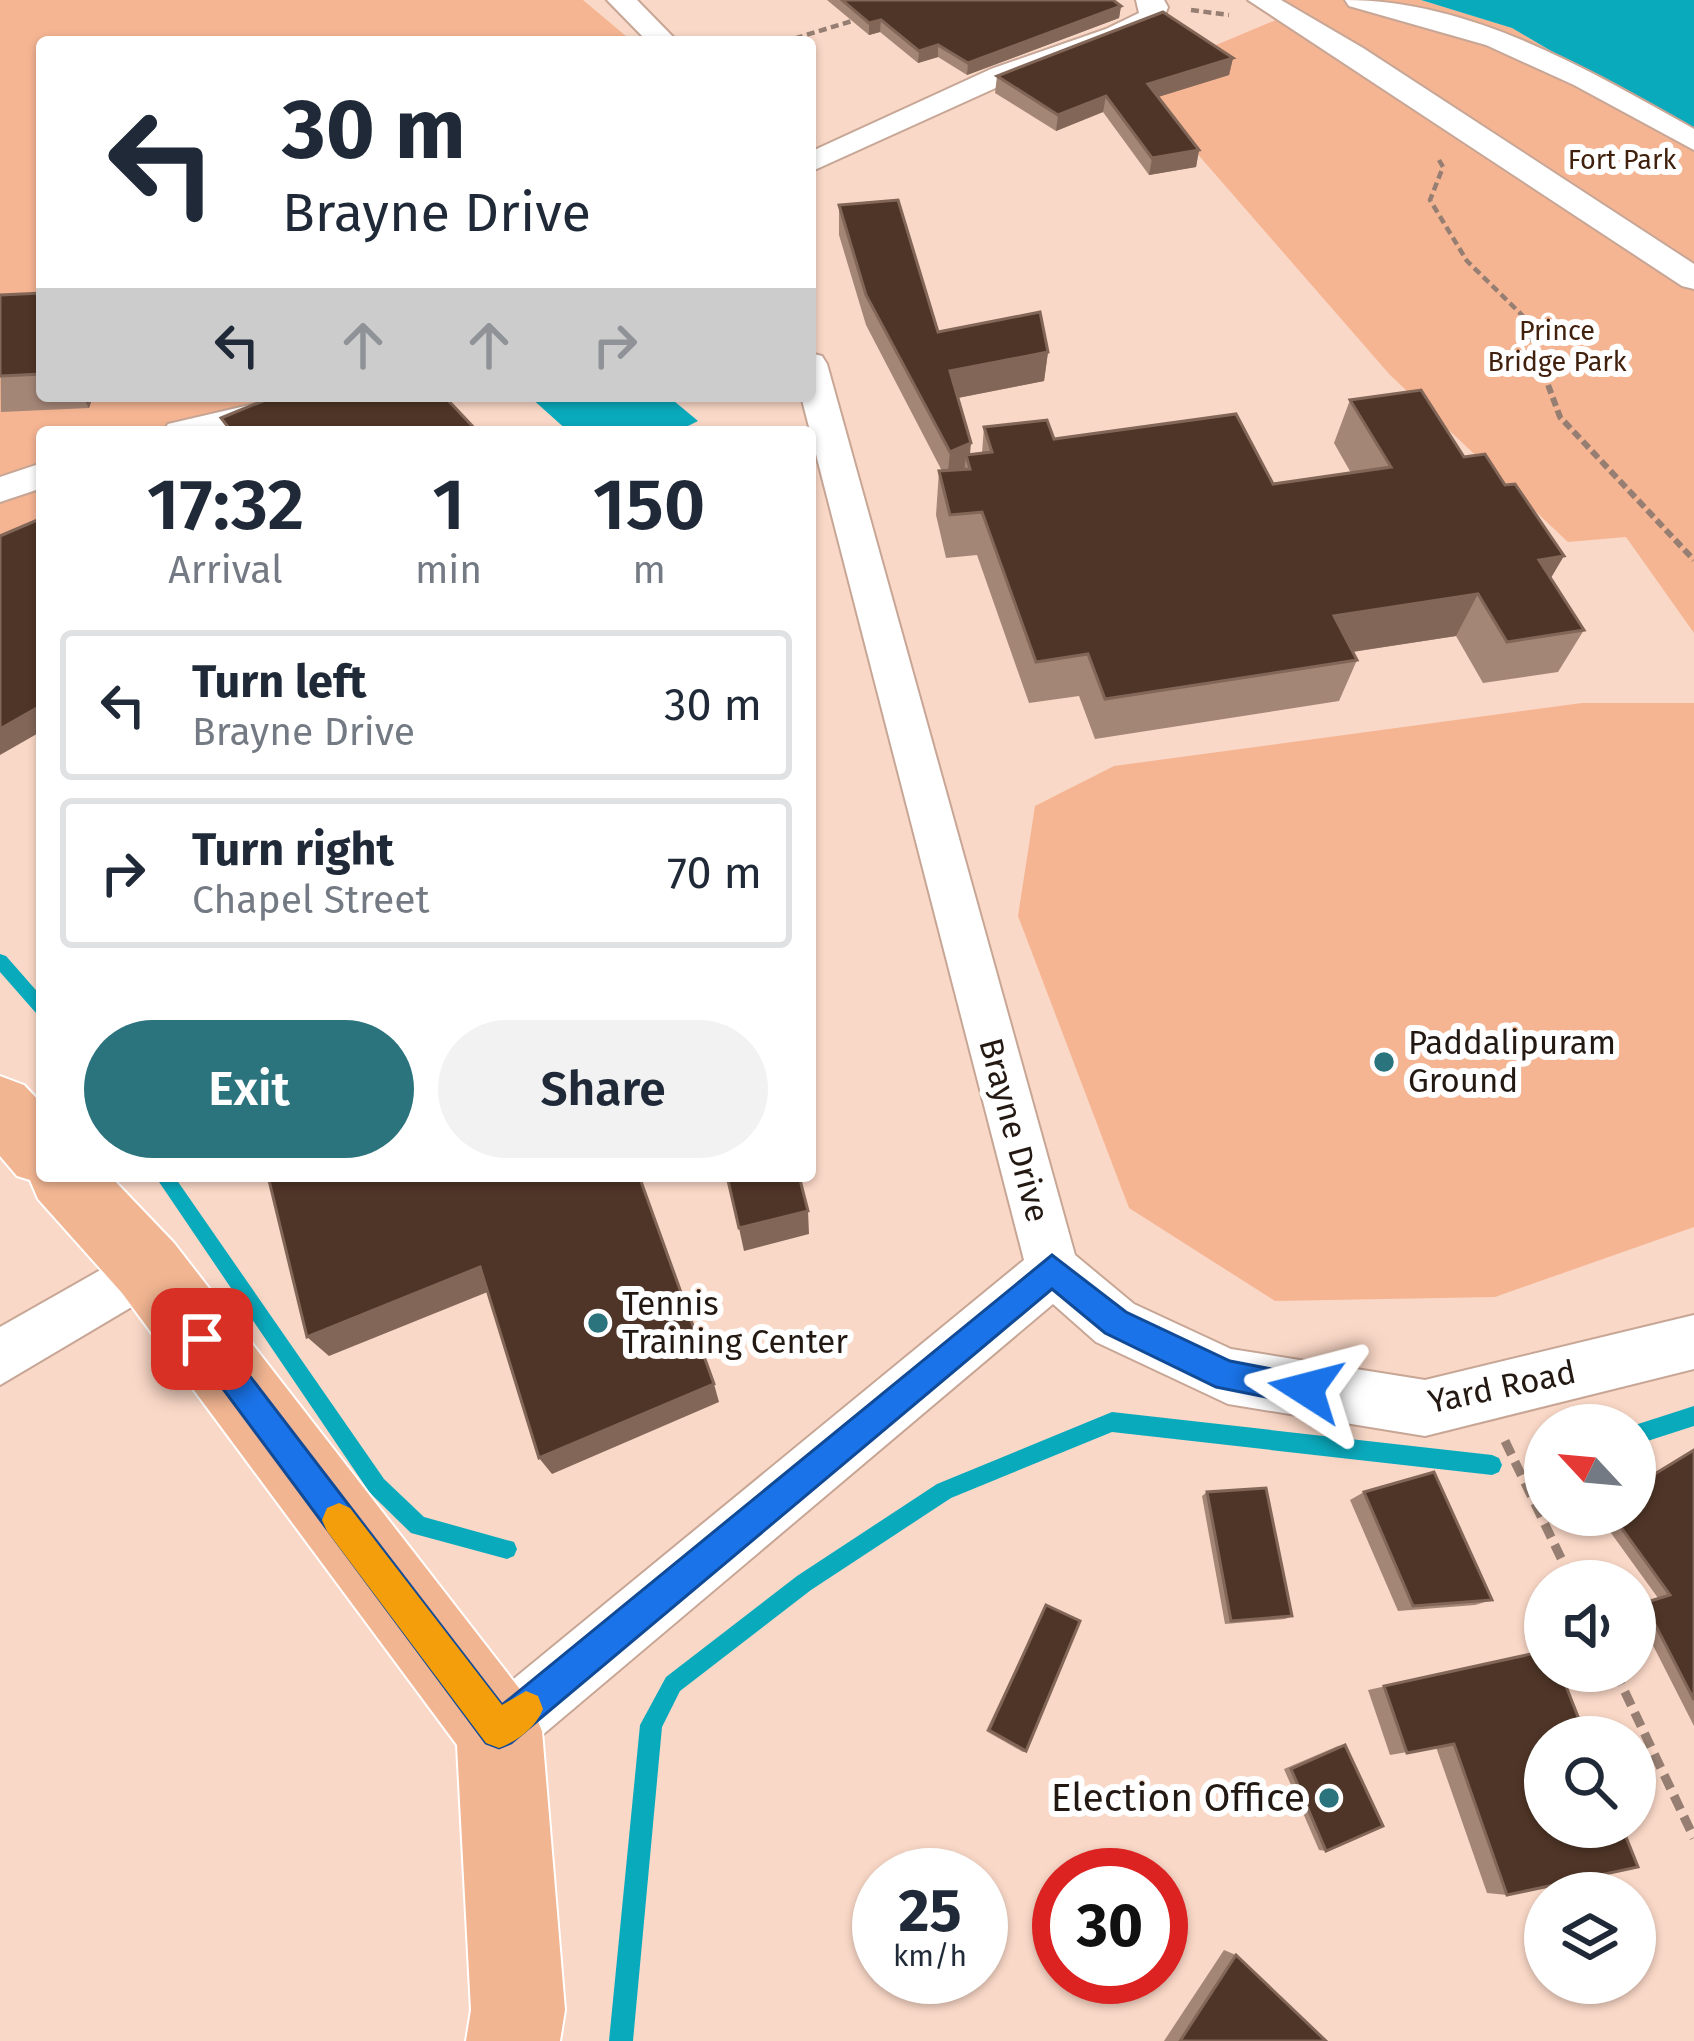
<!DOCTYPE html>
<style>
:root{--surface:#fff;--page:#f2f2f3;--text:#1f2937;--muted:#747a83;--line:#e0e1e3;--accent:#2b737d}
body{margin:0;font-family:"Fira Sans",sans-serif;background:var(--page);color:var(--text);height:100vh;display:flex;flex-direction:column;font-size:45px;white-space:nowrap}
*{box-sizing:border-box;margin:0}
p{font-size:39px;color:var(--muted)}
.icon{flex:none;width:66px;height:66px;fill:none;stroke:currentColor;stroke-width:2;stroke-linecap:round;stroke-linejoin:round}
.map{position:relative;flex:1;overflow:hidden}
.panel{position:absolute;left:36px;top:426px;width:780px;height:756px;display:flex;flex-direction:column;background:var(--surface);border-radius:12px;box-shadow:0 3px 9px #0004}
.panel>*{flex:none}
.hud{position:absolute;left:36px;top:36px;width:780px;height:366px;border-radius:12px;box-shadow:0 3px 9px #0004;background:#fff;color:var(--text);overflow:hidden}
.needle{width:78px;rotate:296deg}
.tools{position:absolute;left:1524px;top:1404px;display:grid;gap:24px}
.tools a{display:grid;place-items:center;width:132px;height:132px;border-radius:50%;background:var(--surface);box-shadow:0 3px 9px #0004;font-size:60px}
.speed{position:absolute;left:852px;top:1848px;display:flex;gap:24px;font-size:60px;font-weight:700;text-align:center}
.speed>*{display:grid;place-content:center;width:156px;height:156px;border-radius:50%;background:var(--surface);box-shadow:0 3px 9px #0004;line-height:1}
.speed small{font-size:30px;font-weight:400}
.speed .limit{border:18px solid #d22;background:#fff;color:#111}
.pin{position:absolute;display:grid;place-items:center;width:102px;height:102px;color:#fff;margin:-51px;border-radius:24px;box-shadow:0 6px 18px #0006}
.me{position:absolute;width:132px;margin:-66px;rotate:279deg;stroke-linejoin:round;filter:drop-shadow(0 0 9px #0008)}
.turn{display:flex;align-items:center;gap:42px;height:252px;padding:0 48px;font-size:54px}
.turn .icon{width:156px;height:156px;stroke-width:2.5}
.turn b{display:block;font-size:84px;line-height:102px}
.lanes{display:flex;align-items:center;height:114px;padding:0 48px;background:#0003;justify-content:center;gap:60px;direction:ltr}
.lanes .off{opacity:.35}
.eta{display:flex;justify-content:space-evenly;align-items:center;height:204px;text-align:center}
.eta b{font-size:72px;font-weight:600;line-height:84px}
.action{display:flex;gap:24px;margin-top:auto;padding:24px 48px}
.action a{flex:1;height:138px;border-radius:72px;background:var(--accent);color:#fff;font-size:48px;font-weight:600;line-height:138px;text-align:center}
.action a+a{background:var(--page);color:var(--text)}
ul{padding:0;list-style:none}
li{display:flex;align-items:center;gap:36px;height:150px;margin:0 24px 18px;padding:0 24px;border:6px solid var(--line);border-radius:12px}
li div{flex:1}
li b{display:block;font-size:45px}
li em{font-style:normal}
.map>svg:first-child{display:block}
.green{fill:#f5b593}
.water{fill:#0aaabd}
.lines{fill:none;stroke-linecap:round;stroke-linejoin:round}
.stream{fill:#0aaabd;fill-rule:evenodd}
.minor-casing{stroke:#c7a696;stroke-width:4}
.primary-casing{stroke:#fff;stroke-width:4}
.path-far2{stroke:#967f72;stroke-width:4.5;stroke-dasharray:8 4.5;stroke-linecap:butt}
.path-far1{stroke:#967f72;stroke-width:6;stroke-dasharray:9 4.5;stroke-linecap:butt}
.path{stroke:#967f72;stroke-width:9;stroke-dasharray:15 8;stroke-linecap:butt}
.minor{fill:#fff;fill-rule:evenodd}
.primary{fill:#f1b592;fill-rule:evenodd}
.wall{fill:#a48677}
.shaded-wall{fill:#826657}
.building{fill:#4f3527;stroke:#826657;stroke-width:3}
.route{fill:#1a73e8;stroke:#114b97;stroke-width:3}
.slow{fill:#f59e0b}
.poi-dot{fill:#2b737d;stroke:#fff;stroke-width:4.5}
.labels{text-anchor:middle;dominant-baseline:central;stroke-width:12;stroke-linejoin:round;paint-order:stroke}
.far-park-label{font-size:27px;fill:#41210e;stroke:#fff}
.poi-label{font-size:33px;fill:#241912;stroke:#fff;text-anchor:start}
.street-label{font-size:33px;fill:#241912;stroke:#fff}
.near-poi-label{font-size:39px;fill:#241912;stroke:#fff;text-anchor:end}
</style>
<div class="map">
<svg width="1694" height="2041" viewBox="0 0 1694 2041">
<rect width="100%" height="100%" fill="#fad8c7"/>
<g class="green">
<polygon points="0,0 583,0 633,42 42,42 42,396 363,396 279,432 42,432 42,533 0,551"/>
<polygon points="1267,0 1421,0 1512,28 1694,135 1694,633 1626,537 1568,542 1390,375 1133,80 1290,14"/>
<polygon points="1582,703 1694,703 1694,1227 1495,1297 1275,1301 1129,1208 1018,916 1035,806 1114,766"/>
</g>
<g class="water">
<polygon points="1421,0 1694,0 1694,135 1512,28"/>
<polygon points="529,396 668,396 698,421 676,432 569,432"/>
</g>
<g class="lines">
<g class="stream">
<polygon points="0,954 6,956 42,997 42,1015 36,1013 0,972"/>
<polygon points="155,1176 174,1176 384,1479 424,1517 514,1542 517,1549 514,1556 507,1559 411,1533 370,1493"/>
<polygon points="1694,1406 1694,1426 1635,1445 1635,1425"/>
<polygon points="1112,1412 1492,1455 1499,1458 1502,1465 1499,1472 1492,1475 1112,1432 951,1498 811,1590 680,1691 662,1727 633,2041 609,2041 640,1725 666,1677 797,1576 937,1484"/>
</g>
<g class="minor-casing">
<g id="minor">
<polygon points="607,0 637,0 678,42 648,42"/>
<polygon points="1136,0 1164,0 1168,7 1162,23 1126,41 1011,81 810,172 810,152 991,69 1106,29 1139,13"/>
<polygon points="1248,0 1281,0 1363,48 1694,264 1694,289 1682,286"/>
<path d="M 1345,0 C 1471,0 1587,69 1694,129 L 1694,150 L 1574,85 L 1486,45 L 1349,6 Z"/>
<polygon points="810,353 822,356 827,364 1075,1255 1134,1304 1231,1349 1425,1380 1694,1315 1694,1369 1425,1436 1228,1404 1096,1342 1053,1304 521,1753 499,1762 477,1753 468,1731 477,1709 1024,1260 801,396 810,396"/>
<path d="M 288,396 L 340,396 C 315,433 204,432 163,432 L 168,424 Z"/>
<polygon points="42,463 42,488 0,502 0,477"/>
<polygon points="148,1243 167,1250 175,1268 167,1286 0,1385 0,1327"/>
</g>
</g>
<g class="primary-casing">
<polygon id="primary" points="0,1076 24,1085 42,1104 42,1176 110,1176 174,1243 529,1701 542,1731 565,2010 560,2041 466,2041 471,2010 457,1745 122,1293 38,1199 30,1180 17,1176 0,1156"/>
</g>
<g class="path-far2">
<polyline points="1191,10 1229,15"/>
<polyline points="783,42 852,21"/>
<polyline points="1439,160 1443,167 1430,200 1467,261 1523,316 1536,350"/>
</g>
<polyline class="path-far1" points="1534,347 1560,417 1694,560"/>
<g class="path">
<polyline points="1505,1441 1572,1581"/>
<polyline points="1615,1671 1694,1838"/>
</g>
<use href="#minor" class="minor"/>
<use href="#primary" class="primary"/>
</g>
<g class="wall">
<polygon points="827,0 1113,0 1121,6 1119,18 967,75 938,57 918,63 880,32 869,35"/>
<polygon points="1233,58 1229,75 1158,97 1199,150 1196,167 1149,175 1103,112 1056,131 995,93 997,76"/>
<polygon points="839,205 938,332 1048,352 1044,381 958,398 970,454 982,453 984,427 1054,439 1273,484 1351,473 1334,443 1350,400 1464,457 1551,579 1584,630 1558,672 1483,683 1456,636 1353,652 1357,660 1339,701 1095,739 1079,696 1029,703 977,555 946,558 936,515 939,471 942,471 866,325 839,235"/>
<polygon points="42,293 42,396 93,396 89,408 1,412 0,295"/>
<polygon points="1694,1450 1694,1726 1635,1610 1635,1605 1658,1598 1598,1515 1635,1515 1635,1484"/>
<polygon points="1207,1492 1292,1616 1285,1619 1225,1624 1202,1496"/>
<polygon points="1364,1492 1492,1600 1475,1605 1398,1611 1350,1500"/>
<polygon points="1046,1605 1026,1751 1023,1752 986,1731"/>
<polygon points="1545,1651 1507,1895 1487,1893 1436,1747 1390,1755 1368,1690"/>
<polygon points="1345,1745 1326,1851 1319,1850 1284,1769 1338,1746"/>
<polygon points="1224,1950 1236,1955 1326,2041 1164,2041"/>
</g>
<g class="shaded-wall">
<polygon points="1121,6 1119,18 967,75 968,63"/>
<polygon points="881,20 880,32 869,35 869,23"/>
<polygon points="938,45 938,57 918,63 919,51"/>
<polygon points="1233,58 1229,75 1145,101 1148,84"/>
<polygon points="1106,96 1103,112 1056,131 1058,115"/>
<polygon points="1199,150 1196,167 1149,175 1152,158"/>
<polygon points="1048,352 1044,381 947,400 950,371"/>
<polygon points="82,396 93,396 89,408"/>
<polygon points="971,443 969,465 966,455 964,474 947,481 950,452"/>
<polygon points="1564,556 1539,598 1539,560"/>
<polygon points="1478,594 1456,636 1317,657 1334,616"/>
<polygon points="42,705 42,731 0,755 0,729"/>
<polygon points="808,1211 809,1234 744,1251 739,1228"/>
<polygon points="480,1267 495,1289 329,1356 307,1337"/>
<polygon points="714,1384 719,1402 552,1474 539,1458"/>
</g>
<g class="building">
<polygon points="842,0 1113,0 1121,6 968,63 938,45 919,51 881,20 869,23"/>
<polygon points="1163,12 1233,58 1148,84 1199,150 1152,158 1106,96 1058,115 997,76"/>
<polygon points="898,200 938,332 1040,312 1048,352 950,371 971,443 950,452 866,295 839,205"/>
<polygon points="42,293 42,374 0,376 0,295"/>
<polygon points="1421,390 1464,457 1485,454 1505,485 1515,484 1564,556 1539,560 1584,630 1507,642 1478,594 1334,616 1357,660 1105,699 1088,654 1036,662 982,512 950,515 939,471 970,469 966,455 992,452 984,427 1047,420 1054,439 1236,414 1273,484 1391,467 1350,400"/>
<polygon points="275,396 444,396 478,432 232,432 221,418"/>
<polygon points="42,518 42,705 0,729 0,536"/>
<polygon points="268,1176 639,1176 714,1384 539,1458 480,1267 307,1337"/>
<polygon points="727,1176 799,1176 808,1211 739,1228"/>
<polygon points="1694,1450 1694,1700 1644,1603 1670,1595 1612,1515 1635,1515 1635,1486"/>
<polygon points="1434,1472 1492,1600 1413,1606 1364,1492"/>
<polygon points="1266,1488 1292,1616 1231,1621 1207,1492"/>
<polygon points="1046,1605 1080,1621 1026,1751 989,1730"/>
<polygon points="1545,1651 1545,1671 1560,1671 1586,1737 1545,1737 1545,1827 1622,1827 1638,1867 1507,1895 1454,1744 1407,1753 1384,1686"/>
<polygon points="1345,1745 1383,1826 1326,1851 1291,1769"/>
<polygon points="1236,1955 1326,2041 1180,2041"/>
</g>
<polygon class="route" points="1052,1255 1126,1312 1230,1361 1318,1378 1322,1389 1318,1400 1306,1405 1216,1387 1105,1333 1052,1289 511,1743 499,1748 486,1743 186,1339 191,1328 202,1324 213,1328 502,1705"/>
<path class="slow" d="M 339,1503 L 350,1508 L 502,1705 L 526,1691 L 538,1696 L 543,1709 C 536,1727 518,1741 499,1748 L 486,1743 L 327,1531 L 322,1520 L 327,1508 Z"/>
<g class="poi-dot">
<circle cx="1384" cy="1062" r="12"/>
<circle cx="598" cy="1323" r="12"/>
<circle cx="1329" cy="1798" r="12"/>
</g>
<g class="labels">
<g class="far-park-label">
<text x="1622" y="160">Fort Park</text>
<text x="1557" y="331">Prince<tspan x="1557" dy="31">Bridge Park</tspan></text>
</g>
<g class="poi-label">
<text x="1408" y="1043">Paddalipuram<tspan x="1408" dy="38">Ground</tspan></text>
<text x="622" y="1304">Tennis<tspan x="622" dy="38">Training Center</tspan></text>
</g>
<g class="street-label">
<text transform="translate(1014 1130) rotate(75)">Brayne Drive</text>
<text transform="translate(1502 1387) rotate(-12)">Yard Road</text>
</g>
<g class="near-poi-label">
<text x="1305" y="1798">Election Office</text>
</g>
</g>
</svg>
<div class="tools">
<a><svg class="needle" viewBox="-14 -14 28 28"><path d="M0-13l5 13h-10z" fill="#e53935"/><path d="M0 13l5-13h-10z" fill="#747a83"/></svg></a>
<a><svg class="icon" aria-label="sound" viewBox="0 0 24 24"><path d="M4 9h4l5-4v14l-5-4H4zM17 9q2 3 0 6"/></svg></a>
<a><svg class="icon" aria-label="search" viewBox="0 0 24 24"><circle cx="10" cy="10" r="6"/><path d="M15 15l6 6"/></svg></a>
<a><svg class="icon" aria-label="layers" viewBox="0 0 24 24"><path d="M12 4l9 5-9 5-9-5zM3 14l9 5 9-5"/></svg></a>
</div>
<div class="speed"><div>25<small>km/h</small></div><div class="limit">30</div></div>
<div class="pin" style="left:202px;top:1339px;background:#d93025"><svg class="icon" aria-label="arrive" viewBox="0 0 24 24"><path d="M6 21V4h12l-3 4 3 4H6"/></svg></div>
<svg class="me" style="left:1306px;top:1389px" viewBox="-20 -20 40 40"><path d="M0-17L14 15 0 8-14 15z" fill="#1a73e8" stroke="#fff" stroke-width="4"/></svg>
<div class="hud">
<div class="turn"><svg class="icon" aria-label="left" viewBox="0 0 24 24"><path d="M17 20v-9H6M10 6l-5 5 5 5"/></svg><div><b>30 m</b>Brayne Drive</div></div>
<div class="lanes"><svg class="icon" aria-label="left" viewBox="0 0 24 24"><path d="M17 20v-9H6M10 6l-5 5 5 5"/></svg><svg class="icon off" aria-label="ahead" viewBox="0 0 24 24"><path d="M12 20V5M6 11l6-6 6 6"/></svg><svg class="icon off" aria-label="ahead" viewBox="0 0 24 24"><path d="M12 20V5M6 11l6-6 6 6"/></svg><svg class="icon off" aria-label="right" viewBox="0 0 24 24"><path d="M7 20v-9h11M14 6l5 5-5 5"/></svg></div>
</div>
<section class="panel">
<div class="eta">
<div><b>17:32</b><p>Arrival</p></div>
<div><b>1</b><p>min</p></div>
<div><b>150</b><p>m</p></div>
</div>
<ul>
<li><svg class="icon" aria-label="left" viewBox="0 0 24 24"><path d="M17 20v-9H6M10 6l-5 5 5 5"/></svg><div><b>Turn left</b><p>Brayne Drive</p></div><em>30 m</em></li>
<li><svg class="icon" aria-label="right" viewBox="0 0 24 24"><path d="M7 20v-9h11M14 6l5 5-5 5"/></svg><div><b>Turn right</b><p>Chapel Street</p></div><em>70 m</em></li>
</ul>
<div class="action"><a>Exit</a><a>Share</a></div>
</section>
</div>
